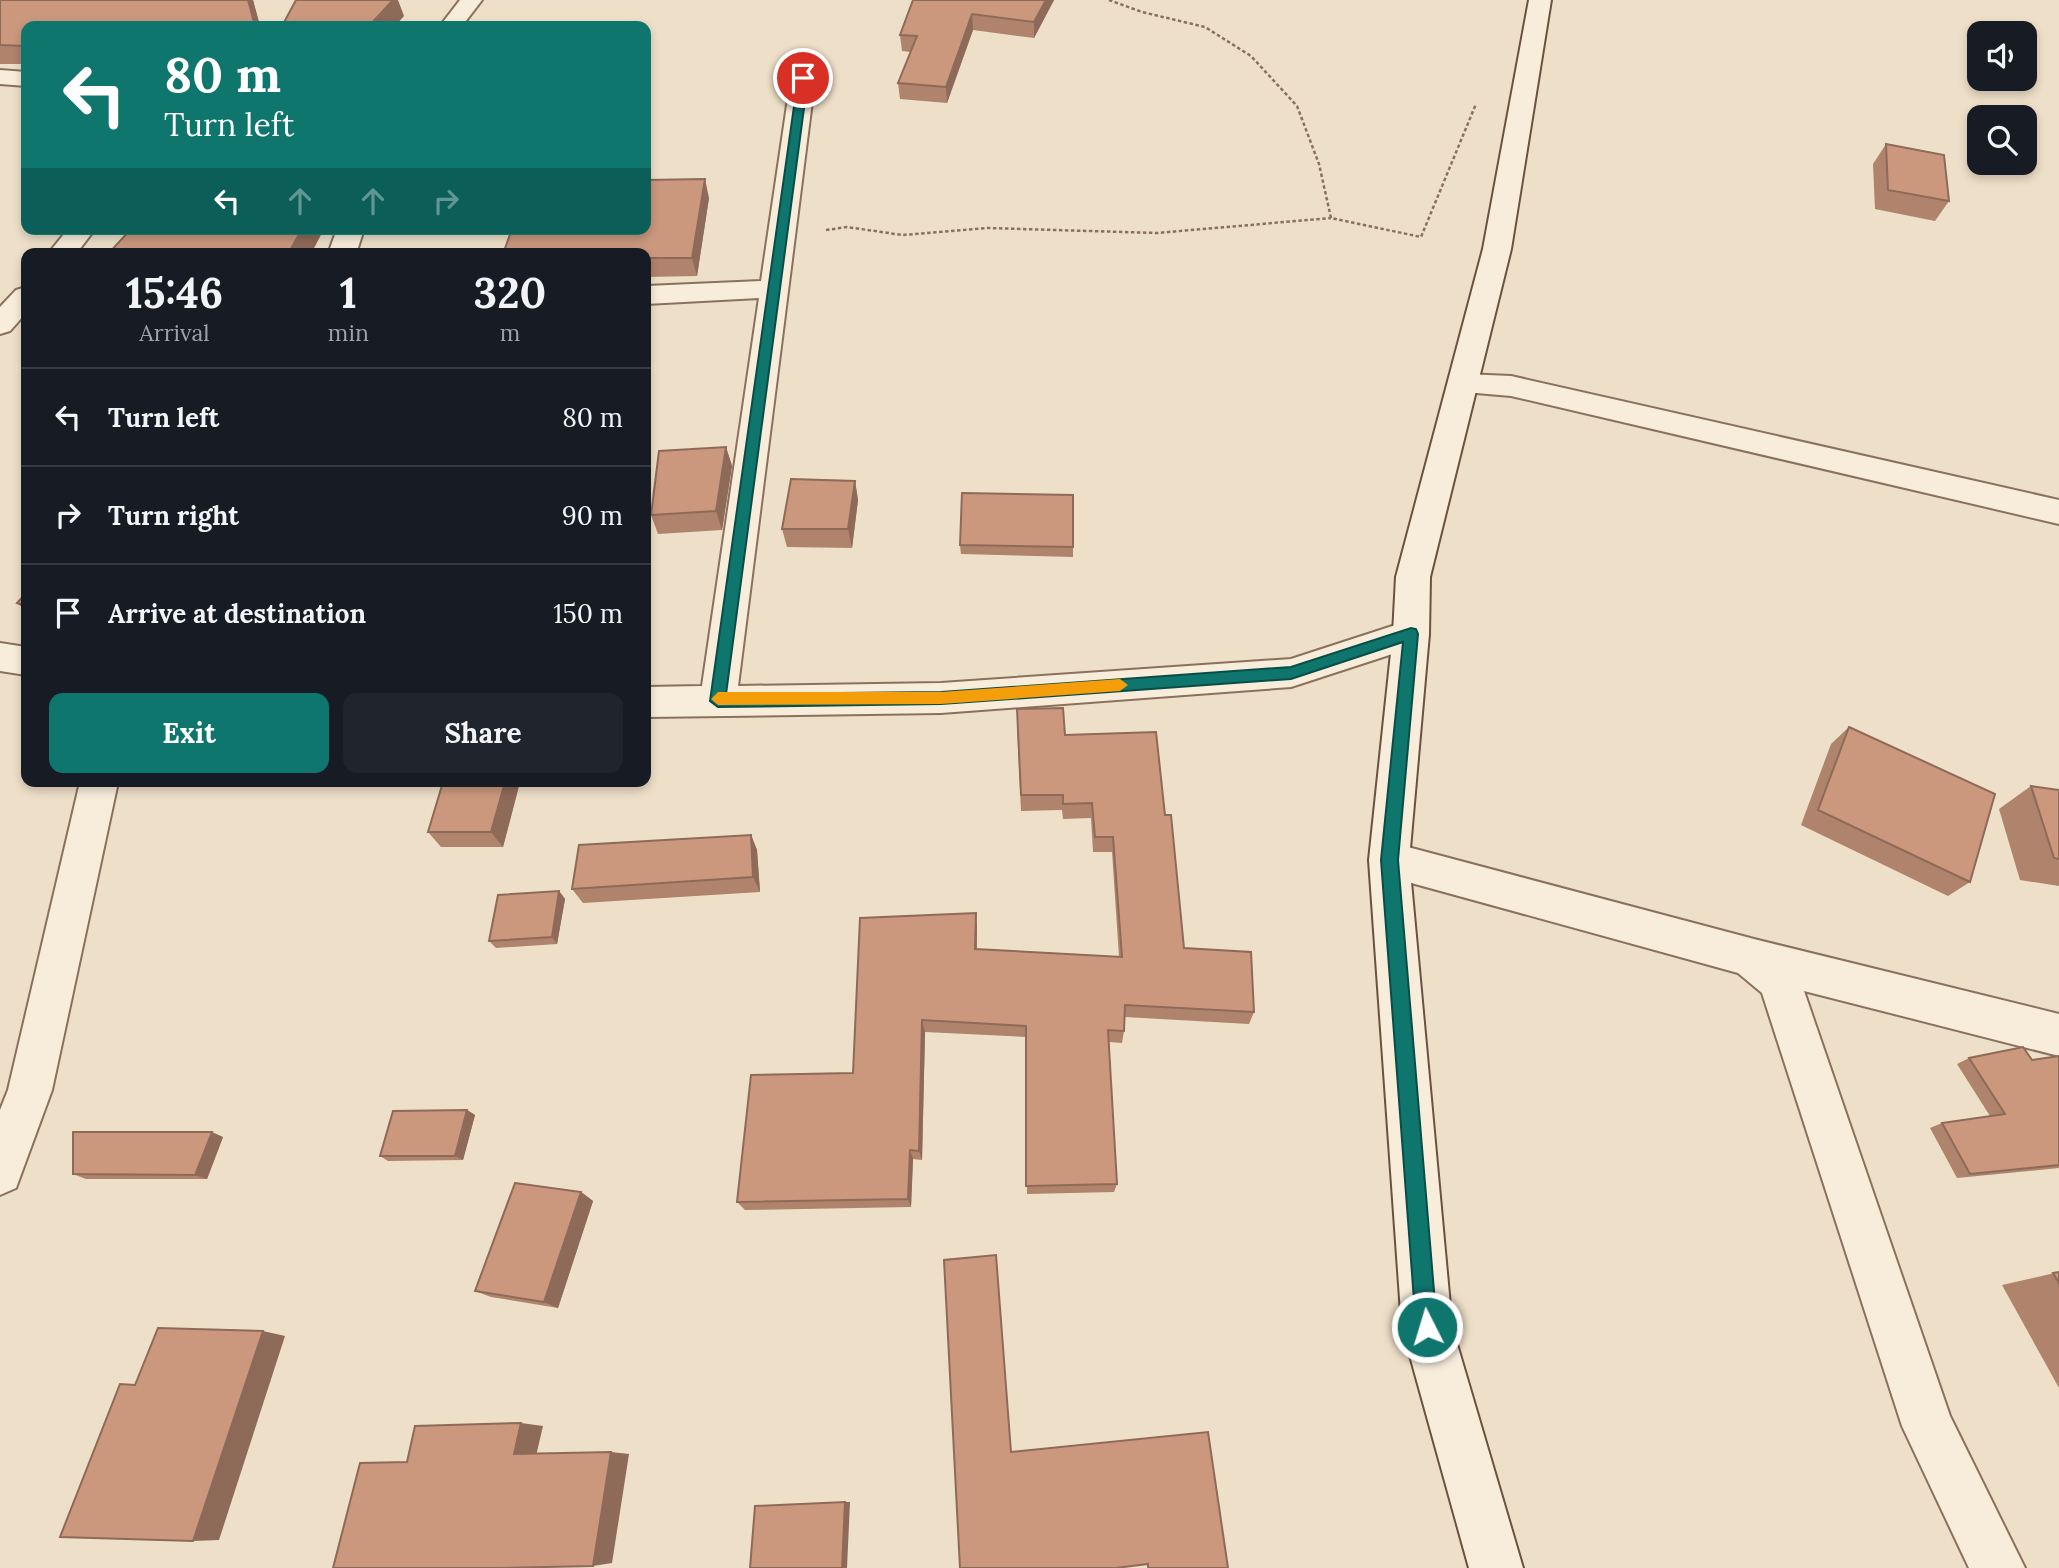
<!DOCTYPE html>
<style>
:root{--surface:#171b24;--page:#20242c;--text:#f1f3f6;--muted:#9ea1a6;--line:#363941;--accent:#0f766e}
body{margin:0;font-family:Lora,serif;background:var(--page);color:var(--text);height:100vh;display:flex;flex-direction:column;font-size:26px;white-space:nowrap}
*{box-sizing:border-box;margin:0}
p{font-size:23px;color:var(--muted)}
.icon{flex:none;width:38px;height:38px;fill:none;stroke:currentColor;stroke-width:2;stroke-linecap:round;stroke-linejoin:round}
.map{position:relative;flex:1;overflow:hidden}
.side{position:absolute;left:21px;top:248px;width:630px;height:539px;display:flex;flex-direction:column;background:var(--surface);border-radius:14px;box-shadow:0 4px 10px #0003}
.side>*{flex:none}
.top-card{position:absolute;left:21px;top:21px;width:630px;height:214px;border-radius:14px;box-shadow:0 4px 10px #0003;background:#0f766e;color:#fff;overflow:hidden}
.buttons{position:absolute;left:1967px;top:21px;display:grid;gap:14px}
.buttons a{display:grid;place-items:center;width:70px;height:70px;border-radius:14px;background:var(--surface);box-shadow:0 4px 10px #0003;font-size:35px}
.pin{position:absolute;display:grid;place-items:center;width:60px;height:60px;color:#fff;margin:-30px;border:4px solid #fff;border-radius:50%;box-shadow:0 2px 7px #0007}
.me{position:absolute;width:77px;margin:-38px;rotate:355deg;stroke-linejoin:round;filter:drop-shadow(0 0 5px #0008)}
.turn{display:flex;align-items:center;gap:24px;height:147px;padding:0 28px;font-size:32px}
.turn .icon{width:91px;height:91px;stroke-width:2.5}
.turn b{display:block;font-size:49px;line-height:60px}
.lanes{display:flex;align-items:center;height:66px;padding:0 28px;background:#0003;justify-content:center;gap:35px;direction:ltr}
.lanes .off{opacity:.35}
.eta{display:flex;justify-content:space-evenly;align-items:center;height:119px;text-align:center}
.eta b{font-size:42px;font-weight:700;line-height:49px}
.button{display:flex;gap:14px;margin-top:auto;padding:14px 28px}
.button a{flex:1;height:80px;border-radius:14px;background:var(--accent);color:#fff;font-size:28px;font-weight:700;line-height:80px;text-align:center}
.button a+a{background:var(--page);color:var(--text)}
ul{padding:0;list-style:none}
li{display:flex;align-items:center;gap:21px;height:98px;padding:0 28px;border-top:2px solid var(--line)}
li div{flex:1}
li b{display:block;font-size:26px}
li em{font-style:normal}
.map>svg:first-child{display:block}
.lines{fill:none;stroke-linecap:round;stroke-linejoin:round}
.street-casing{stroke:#8a715d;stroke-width:4}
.secondary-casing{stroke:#6b5240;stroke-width:4}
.path{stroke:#8a715d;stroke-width:2.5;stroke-dasharray:3.5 2.5;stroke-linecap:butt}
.street{fill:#f8eddb;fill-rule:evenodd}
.secondary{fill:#f8eddb;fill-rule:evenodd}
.wall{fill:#af836c}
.shaded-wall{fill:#8e6a58}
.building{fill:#cb987e;stroke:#8e6a58;stroke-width:2}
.route{fill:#0f766e;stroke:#0a4d48;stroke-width:2}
.slow{fill:#f59e0b}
</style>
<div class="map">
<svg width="2059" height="1568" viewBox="0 0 2059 1568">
<rect width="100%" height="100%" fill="#eedfc8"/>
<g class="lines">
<g class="street-casing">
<g id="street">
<polygon points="460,0 482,0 462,26 440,26"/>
<polygon points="0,70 26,72 26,86 0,84"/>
<polygon points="803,71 811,73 815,78 738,686 941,683 1291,659 1411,620 1423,624 1429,634 1423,644 1291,687 941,713 646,717 646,687 702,686 759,298 646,304 646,286 761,281 791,78 795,73"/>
<polygon points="68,229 95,229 76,254 48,254"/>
<polygon points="337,229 364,229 356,254 328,254"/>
<polygon points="26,287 26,313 10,331 0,334 0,307 16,290"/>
<polygon points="1464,374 1511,376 2059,500 2059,524 1511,396 1453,391 1449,384 1453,377"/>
<polygon points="0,643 26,647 26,675 0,671"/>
<polygon points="80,782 118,782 52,1090 16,1188 0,1195 0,1110 8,1090"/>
<polygon points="1389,842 1754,939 2059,1014 2059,1056 1804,991 1950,1416 2025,1568 1969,1568 1902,1426 1762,993 1738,973 1375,873 1369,860 1375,847"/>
</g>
</g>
<g class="secondary-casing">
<polygon id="secondary" points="1529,0 1551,0 1511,249 1430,577 1429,634 1409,860 1452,1327 1523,1568 1469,1568 1402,1327 1369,860 1393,634 1396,577 1483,249"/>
</g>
<g class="path">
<polyline points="1109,0 1142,12 1205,27 1251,56 1297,106 1319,164 1331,218 1421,237 1476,104"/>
<polyline points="826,230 847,227 902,235 988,228 1157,233 1331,218"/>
</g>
<use href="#street" class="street"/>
<use href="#secondary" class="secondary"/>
</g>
<g class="wall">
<polygon points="0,0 253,0 260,26 26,26 26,64 0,64"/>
<polygon points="913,0 1054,0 1034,38 973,30 947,103 900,99 898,83 911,52 902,51 900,35"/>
<polygon points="1886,144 1949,201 1935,221 1875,209 1873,164"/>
<polygon points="709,198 697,276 646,277 646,254"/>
<polygon points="726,447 732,466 722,530 658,534 651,515"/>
<polygon points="855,481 858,500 852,548 787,547 782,529"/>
<polygon points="960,545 1073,547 1073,557 961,554"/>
<polygon points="26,593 26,611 17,603"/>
<polygon points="1017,726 1065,735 1165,815 1184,948 1254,1012 1249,1024 1125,1017 1124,1031 1122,1043 1109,1042 1117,1184 1114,1192 1027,1194 1026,1037 925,1032 922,1160 913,1159 911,1207 745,1210 737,1202 853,1073 977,927 977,949 1119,957 1112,852 1093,852 1091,818 1063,819 1062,810 1021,811"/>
<polygon points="1849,727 1970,882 1948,896 1801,825 1831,744"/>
<polygon points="443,782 520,782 503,847 441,847 428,832"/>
<polygon points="2031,786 2059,790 2059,886 2020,880 1999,809"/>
<polygon points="751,835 757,850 760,892 583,903 572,889"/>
<polygon points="559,891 565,899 557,944 496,948 489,941"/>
<polygon points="2059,1056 2059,1168 1957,1178 1930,1128 1942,1123 1990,1116 1957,1064 1969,1058 2032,1060"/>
<polygon points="467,1110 475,1115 463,1160 388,1161 380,1156"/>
<polygon points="223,1137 207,1179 86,1179 73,1174"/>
<polygon points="581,1192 593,1201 558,1308 491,1297 475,1291"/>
<polygon points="2059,1272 2059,1388 2002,1285"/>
</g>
<g class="shaded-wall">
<polygon points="248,0 253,0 260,26 255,26"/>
<polygon points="393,0 398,0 404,16 395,26 369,26"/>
<polygon points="1046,0 1054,0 1034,38 1034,22"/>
<polygon points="972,14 973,30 947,103 946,87"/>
<polygon points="705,179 709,198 697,276 692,258"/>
<polygon points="302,229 324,229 311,254 288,254"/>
<polygon points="726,447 732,466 722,530 716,511"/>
<polygon points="855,481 858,500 852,548 848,529"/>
<polygon points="505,782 520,782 503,847 491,832"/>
<polygon points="751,835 757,850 760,892 753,877"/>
<polygon points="559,891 565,899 557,944 552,937"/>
<polygon points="976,913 977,927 976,962 975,949"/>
<polygon points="922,1020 925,1032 922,1160 919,1151"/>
<polygon points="467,1110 475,1115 463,1160 455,1156"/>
<polygon points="212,1132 223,1137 207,1179 195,1175"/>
<polygon points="910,1150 913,1159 911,1207 908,1199"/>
<polygon points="581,1192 593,1201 558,1308 544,1302"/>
<polygon points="263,1331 285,1336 219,1540 193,1541"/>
<polygon points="521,1423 543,1426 536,1456 514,1454"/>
<polygon points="611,1452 629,1454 612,1563 593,1566"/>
<polygon points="845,1502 850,1502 847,1568 842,1568"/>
</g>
<g class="building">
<polygon points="0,0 248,0 255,26 231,26 177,23 174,26 26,26 26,46 0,45"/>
<polygon points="296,0 393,0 369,26 282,26"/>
<polygon points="913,0 1046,0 1034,22 972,14 946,87 898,83 917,36 900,35"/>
<polygon points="1886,144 1944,155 1949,201 1888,190"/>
<polygon points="705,179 692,258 646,258 646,254 503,254 512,229 646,229 646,180"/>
<polygon points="131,229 302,229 288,254 108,254"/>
<polygon points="726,447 716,511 651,515 659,451"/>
<polygon points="791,479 855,481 848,529 782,529"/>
<polygon points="962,493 1073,495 1073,547 960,545"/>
<polygon points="26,593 26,606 17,603"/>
<polygon points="1063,708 1065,735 1156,732 1165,815 1171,815 1184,948 1251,952 1254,1012 1125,1005 1124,1031 1108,1030 1117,1184 1026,1186 1026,1026 922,1020 919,1151 910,1150 908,1199 737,1202 751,1075 853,1073 860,918 976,913 975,949 1122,957 1113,837 1095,837 1092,803 1063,804 1063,795 1021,795 1017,709"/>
<polygon points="1849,727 1995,794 1970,882 1818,810"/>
<polygon points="443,782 505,782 491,832 428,832"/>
<polygon points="2031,786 2059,790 2059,859 2054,858"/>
<polygon points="751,835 753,877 572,889 579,845"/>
<polygon points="559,891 552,937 489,941 498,895"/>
<polygon points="2023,1047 2032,1060 2059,1056 2059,1165 1970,1174 1942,1123 2005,1114 1969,1058"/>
<polygon points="467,1110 455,1156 380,1156 393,1111"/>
<polygon points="73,1132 212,1132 195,1175 73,1174"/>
<polygon points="515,1183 581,1192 544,1302 475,1291"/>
<polygon points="996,1255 1011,1452 1208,1432 1228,1568 1148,1568 1148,1564 1116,1568 960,1568 944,1260"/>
<polygon points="2059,1272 2059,1283 2053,1273"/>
<polygon points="158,1328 263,1331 193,1541 60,1537 120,1384 135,1385"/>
<polygon points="521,1423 514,1454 611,1452 593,1566 499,1568 333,1568 360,1463 407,1462 415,1426"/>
<polygon points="845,1502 842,1568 750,1568 755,1506"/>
</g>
<polygon class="route" points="803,75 808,78 726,694 941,692 1291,667 1411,628 1416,629 1418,634 1398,860 1437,1327 1434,1334 1427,1337 1419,1334 1416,1327 1381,860 1403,642 1291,679 941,704 718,707 710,701 798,78"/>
<polygon class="slow" points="1120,679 1128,685 1120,691 941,704 718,705 711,699 718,692 941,692"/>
</svg>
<div class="buttons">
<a><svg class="icon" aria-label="sound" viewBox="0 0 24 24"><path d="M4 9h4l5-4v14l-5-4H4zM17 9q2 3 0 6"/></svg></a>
<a><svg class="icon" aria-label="search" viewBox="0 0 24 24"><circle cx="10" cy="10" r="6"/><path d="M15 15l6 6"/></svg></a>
</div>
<div class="pin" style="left:803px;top:78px;background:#d93025"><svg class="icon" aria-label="arrive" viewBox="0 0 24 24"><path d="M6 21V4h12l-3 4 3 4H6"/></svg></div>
<svg class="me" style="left:1427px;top:1327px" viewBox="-20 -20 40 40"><circle r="17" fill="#0f766e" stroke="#fff" stroke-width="3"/><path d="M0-11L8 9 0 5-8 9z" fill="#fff"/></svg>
<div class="top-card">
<div class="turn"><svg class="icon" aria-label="left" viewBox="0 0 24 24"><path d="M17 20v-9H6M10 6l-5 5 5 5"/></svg><div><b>80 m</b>Turn left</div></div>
<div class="lanes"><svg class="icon" aria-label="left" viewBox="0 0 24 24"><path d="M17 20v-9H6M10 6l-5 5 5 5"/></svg><svg class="icon off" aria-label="ahead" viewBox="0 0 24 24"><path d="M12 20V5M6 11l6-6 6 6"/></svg><svg class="icon off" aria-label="ahead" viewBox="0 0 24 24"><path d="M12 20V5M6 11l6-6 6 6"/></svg><svg class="icon off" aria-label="right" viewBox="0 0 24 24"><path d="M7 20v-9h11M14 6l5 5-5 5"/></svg></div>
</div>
<section class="side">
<div class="eta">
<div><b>15:46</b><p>Arrival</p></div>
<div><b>1</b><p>min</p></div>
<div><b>320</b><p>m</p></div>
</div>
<ul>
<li><svg class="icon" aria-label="left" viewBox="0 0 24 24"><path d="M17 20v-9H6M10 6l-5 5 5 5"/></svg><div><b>Turn left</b></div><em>80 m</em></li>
<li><svg class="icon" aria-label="right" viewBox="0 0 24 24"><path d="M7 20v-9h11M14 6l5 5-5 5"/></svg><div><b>Turn right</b></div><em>90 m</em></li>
<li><svg class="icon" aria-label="arrive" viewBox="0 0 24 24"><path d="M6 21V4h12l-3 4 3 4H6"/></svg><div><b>Arrive at destination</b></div><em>150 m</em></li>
</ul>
<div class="button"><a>Exit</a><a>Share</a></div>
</section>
</div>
